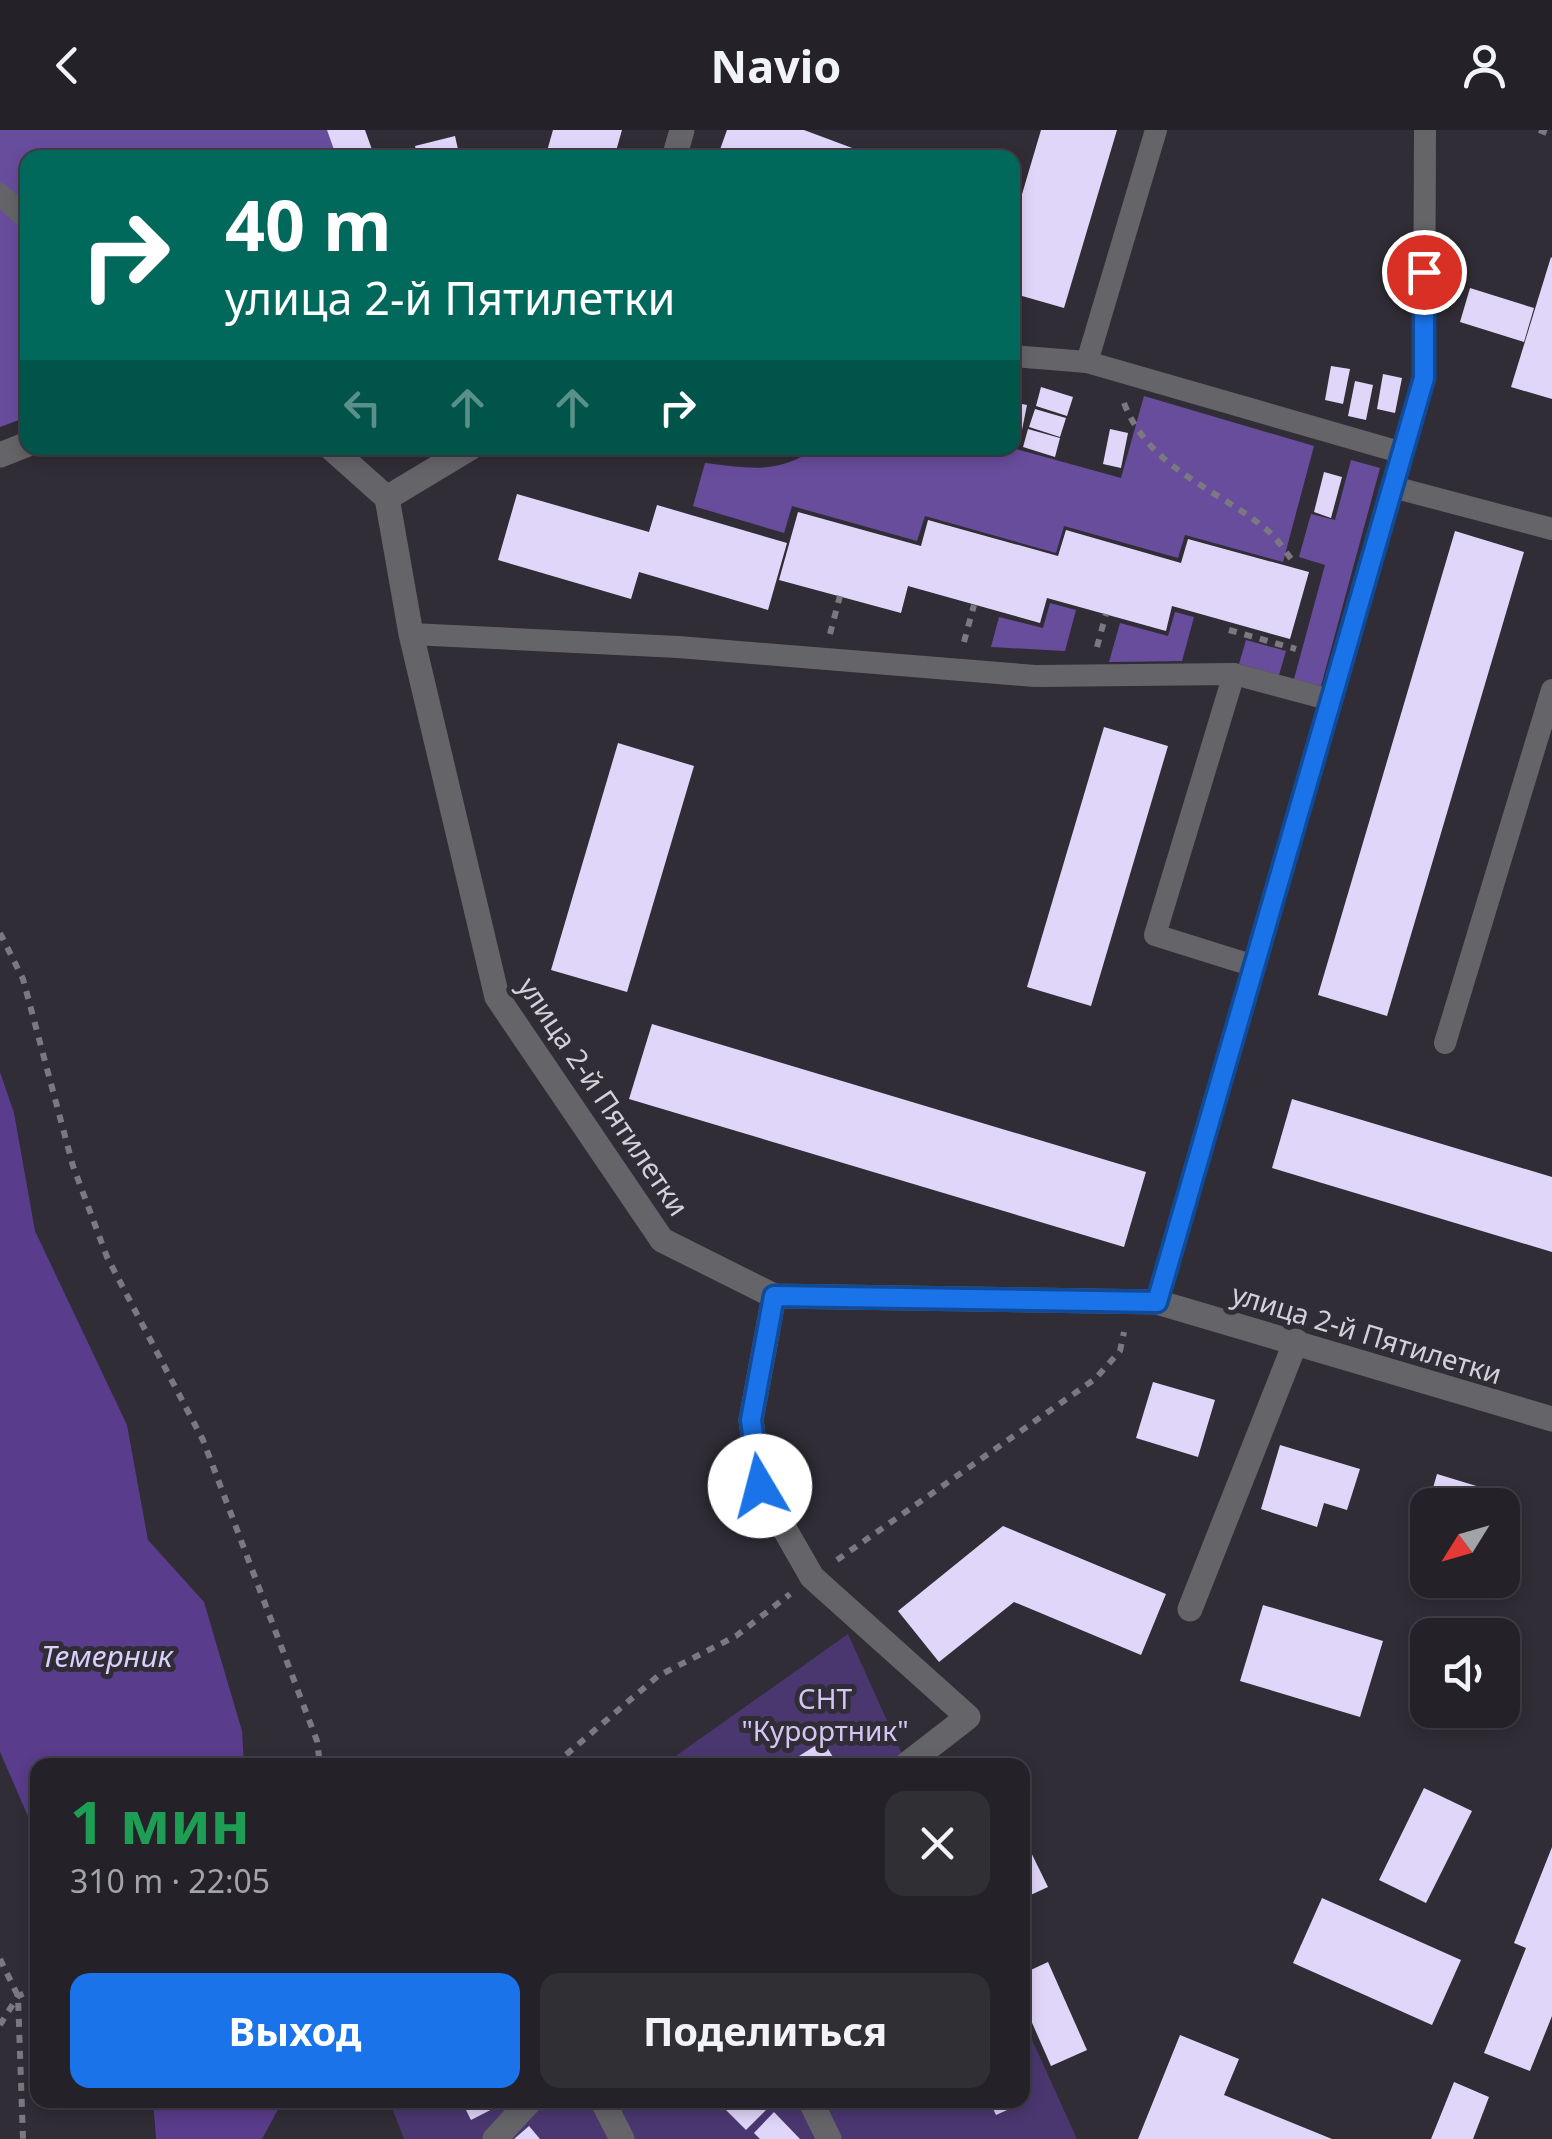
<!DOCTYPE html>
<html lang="ru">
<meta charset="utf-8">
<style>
:root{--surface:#242228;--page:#302f34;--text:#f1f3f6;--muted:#a3a4a8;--line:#413f45;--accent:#1a73e8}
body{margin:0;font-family:"Noto Sans",sans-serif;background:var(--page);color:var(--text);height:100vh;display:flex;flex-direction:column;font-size:38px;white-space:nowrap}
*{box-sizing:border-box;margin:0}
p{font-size:32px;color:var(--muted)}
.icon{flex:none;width:55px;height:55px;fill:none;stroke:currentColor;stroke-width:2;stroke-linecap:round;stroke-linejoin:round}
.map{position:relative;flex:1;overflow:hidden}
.details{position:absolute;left:30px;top:1628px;width:1000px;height:350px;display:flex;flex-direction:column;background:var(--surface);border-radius:20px;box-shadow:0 5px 15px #0003,0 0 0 2px var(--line)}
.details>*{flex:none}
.top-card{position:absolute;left:20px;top:20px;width:1000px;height:305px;border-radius:20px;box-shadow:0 5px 15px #0003,0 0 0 2px var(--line);background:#00695c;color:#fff;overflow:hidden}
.needle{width:65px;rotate:233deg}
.buttons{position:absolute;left:1410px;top:1358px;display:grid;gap:20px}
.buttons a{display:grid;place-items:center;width:110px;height:110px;border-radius:20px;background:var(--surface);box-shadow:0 5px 15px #0003,0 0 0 2px var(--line);font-size:50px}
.pin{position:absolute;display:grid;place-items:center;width:85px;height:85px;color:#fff;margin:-42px;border:5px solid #fff;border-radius:50%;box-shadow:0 2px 10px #0007}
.me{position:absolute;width:110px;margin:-55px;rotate:352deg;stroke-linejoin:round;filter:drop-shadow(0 0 8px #0008)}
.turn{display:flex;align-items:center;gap:35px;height:210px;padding:0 40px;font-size:45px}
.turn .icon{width:130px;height:130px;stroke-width:2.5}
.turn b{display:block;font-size:70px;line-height:85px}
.lanes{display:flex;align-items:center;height:95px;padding:0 40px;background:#0003;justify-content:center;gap:50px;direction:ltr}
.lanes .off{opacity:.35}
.round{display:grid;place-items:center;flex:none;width:105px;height:105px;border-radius:20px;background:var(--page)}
.head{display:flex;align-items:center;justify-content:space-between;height:170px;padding:0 40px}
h1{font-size:60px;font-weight:700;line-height:75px;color:#1e9e55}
.button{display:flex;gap:20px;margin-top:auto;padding:20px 40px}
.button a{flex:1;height:115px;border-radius:20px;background:var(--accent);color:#fff;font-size:40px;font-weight:700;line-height:115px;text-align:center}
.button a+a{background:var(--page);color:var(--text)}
header{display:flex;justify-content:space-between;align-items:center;height:130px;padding:0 40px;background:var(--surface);font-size:45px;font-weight:700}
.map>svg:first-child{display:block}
.green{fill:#4b3770}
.forest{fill:#694d9d}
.water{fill:#593c8b}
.building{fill:#e0d6fa}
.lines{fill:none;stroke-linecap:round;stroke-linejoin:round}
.path{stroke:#7b7980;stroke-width:6;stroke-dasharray:8 8;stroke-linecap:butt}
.lane{stroke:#656468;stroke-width:22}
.street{stroke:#656468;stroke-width:25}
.route-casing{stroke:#114b97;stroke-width:25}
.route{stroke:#1a73e8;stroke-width:18}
.labels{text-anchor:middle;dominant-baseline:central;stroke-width:10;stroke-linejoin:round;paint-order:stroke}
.street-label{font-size:28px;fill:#d2d1d6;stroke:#302d36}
.park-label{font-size:28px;fill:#d3c6f3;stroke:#302d36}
.water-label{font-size:30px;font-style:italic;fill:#dbcffc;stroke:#302d36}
</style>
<header><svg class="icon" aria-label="back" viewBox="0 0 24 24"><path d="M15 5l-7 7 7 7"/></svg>Navio<svg class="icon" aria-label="person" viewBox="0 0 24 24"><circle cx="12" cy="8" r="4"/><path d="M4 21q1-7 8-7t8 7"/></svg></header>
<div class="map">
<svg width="1552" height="2009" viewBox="0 0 1552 2009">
<rect width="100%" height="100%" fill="#302d36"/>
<g class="green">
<polygon points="848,1504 907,1635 663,1635"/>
<polygon points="1023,1890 1077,2009 404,2009 389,1970 1022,1970"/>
</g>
<g class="forest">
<polygon points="0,0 345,0 357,27 28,28 27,287 0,297"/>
<path d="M 1144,266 L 1314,316 L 1283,432 L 1185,405 L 1178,428 L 1064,396 L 1056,423 L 925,386 L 917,411 L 792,376 L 784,403 L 693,376 L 705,333 C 750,338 777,345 816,318 L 1012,318 L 1121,348 Z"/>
<polygon points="1351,330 1380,338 1321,556 1294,549 1325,435 1299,427 1311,384 1335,390"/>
<polygon points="1050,473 1076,480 1065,521 991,517 999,487 1043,498"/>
<polygon points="1175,482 1194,487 1182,531 1109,532 1120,493 1168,506"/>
<polygon points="1246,510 1286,521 1279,545 1239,534"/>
</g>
<g class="water">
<polygon points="0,942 14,983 35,1101 127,1295 148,1410 204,1472 242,1601 244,1635 38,1635 37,1707 0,1622"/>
<polygon points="153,1970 283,1970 262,2009 156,2009"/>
</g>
<g class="building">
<polygon points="327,0 365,0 375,28 337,28"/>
<polygon points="553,0 622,0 614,28 545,28"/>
<polygon points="727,0 804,0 879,28 717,28"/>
<polygon points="1041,0 1117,0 1064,178 1012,163 1012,98"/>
<polygon points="455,6 460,28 418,28 415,16"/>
<polygon points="1551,127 1552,128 1552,269 1511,257"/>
<polygon points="1470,158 1534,178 1524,212 1460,192"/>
<polygon points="1331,236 1350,239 1343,274 1325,270"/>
<polygon points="1383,244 1402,248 1395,283 1377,279"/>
<polygon points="1355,251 1373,255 1366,290 1348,286"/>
<polygon points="1041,257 1073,267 1067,286 1036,276"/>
<polygon points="1012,272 1027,275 1020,310 1012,308"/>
<polygon points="1035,279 1066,288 1060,307 1029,297"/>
<polygon points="1028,299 1060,308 1055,327 1023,317"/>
<polygon points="1110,299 1128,303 1121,338 1103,334"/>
<polygon points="1324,342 1342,347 1331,388 1314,382"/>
<polygon points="517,364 649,402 657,375 787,413 768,480 639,442 631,469 498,430"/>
<polygon points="798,382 921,416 928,390 1058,426 1066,400 1181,433 1188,409 1309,442 1290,509 1172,476 1166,501 1047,468 1040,493 908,456 901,483 779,450"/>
<polygon points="1455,401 1524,422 1387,886 1318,865"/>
<polygon points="1104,597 1168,616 1091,876 1027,857"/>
<polygon points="618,613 694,636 627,862 551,840"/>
<polygon points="652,894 1146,1042 1124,1117 629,969"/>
<polygon points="1292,969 1552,1047 1552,1122 1272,1038"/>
<polygon points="1153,1252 1215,1270 1198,1327 1136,1308"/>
<polygon points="1280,1315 1360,1339 1347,1380 1324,1373 1317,1397 1261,1379"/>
<polygon points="1437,1344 1516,1368 1506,1402 1502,1401 1502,1375 1428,1375"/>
<polygon points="1428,1379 1428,1417 1416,1413"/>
<polygon points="1003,1396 1166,1464 1141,1525 1014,1472 939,1532 898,1481"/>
<polygon points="1263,1475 1383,1511 1360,1587 1240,1551"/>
<polygon points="823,1611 838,1635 794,1635 791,1631"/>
<polygon points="1424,1658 1472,1681 1426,1773 1379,1750"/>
<polygon points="1022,1704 1048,1757 1022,1769"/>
<polygon points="1552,1717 1552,1886 1530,1941 1484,1923 1526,1818 1514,1813"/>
<polygon points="1322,1768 1461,1830 1432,1895 1293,1833"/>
<polygon points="1048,1832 1087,1920 1051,1936 1022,1870 1022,1844"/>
<polygon points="1180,1905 1239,1929 1224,1965 1332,2009 1138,2009"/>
<polygon points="1454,1952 1489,1967 1473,2009 1431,2009"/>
<polygon points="461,1970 510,1970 471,1990"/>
<polygon points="734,1970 776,1970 746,2000 725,1979"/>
<polygon points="989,1970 1019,1970 1021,1974 996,1985"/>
<polygon points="774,1982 800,2009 760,2009 754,2003"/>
<polygon points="529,1996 540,2009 514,2009"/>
</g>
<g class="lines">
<g class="path">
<polyline points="1539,0 1552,5"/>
<path d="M 1124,273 C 1150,340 1217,358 1267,400 C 1277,408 1284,420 1292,430"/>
<polyline points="1229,500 1296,519"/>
<polyline points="830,504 840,466"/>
<polyline points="964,512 974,475"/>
<polyline points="1097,517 1106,484"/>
<polyline points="0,803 23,849 73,1036 107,1127 203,1310 317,1611 320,1635"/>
<polyline points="837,1430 1095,1249 1120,1221 1124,1202"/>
<polyline points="554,1635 658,1546 736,1506 790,1464"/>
<polyline points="0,1829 18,1866 23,2009"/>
<polyline points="0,1895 18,1866 38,1858"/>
</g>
<g class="lane">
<polyline points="0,64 28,90"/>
<polyline points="1012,226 1087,232 1403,323"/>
<polyline points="1087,232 1156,0"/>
<polyline points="1393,357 1552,399"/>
<polyline points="411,504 678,517 1035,546 1234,544 1331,570"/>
<polyline points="1234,544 1155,805 1254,836"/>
<polyline points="1445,913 1552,560"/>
<polyline points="1157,1172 1424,248 1425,0"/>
</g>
<g class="street">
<polyline points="674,28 682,0"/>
<polyline points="331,318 387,368"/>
<polyline points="470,318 387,368 411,504 497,867 662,1110 774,1166 1157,1172 1552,1289"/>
<polyline points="0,325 28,314"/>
<polyline points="774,1166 751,1290 760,1356 812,1447 968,1587 906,1635"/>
<polyline points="1190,1479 1296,1211"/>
<polyline points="602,1970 622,2009"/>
<polyline points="810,1970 829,2009"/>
<polyline points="495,2009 531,1970"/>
</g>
</g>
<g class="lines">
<g class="route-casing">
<polyline id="route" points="760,1356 751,1290 774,1166 1157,1172 1424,248 1424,142"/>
</g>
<use href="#route" class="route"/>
</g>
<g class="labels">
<g class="street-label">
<text transform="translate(604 966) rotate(56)">улица 2-й Пятилетки</text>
<text transform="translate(1367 1203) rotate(17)">улица 2-й Пятилетки</text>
</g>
<g class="park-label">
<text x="825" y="1568">СНТ<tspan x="825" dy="32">"Курортник"</tspan></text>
</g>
<g class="water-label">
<text x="107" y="1525">Темерник</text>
</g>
</g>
</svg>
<div class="buttons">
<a><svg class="needle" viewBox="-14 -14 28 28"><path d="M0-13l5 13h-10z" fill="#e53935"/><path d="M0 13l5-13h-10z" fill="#a3a4a8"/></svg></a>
<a><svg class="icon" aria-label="sound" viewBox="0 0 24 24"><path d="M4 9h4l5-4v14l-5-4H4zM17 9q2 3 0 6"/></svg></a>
</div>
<div class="pin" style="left:1424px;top:142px;background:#d93025"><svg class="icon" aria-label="arrive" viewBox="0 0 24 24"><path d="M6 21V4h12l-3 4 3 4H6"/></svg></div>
<svg class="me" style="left:760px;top:1356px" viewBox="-20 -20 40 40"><circle r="19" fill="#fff"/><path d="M0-13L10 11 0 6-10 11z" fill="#1a73e8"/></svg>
<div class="top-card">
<div class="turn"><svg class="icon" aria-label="right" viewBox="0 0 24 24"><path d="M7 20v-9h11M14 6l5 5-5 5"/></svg><div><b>40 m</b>улица 2-й Пятилетки</div></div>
<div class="lanes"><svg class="icon off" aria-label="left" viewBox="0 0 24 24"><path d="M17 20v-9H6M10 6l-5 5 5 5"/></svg><svg class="icon off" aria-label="ahead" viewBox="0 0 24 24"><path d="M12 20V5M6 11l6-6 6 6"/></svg><svg class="icon off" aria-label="ahead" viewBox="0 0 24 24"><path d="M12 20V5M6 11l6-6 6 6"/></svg><svg class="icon" aria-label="right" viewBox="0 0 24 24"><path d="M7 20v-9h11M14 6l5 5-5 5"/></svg></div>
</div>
<section class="details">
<div class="head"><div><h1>1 мин</h1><p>310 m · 22:05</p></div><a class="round"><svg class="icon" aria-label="close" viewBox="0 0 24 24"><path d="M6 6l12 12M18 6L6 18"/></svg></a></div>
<div class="button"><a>Выход</a><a>Поделиться</a></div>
</section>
</div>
